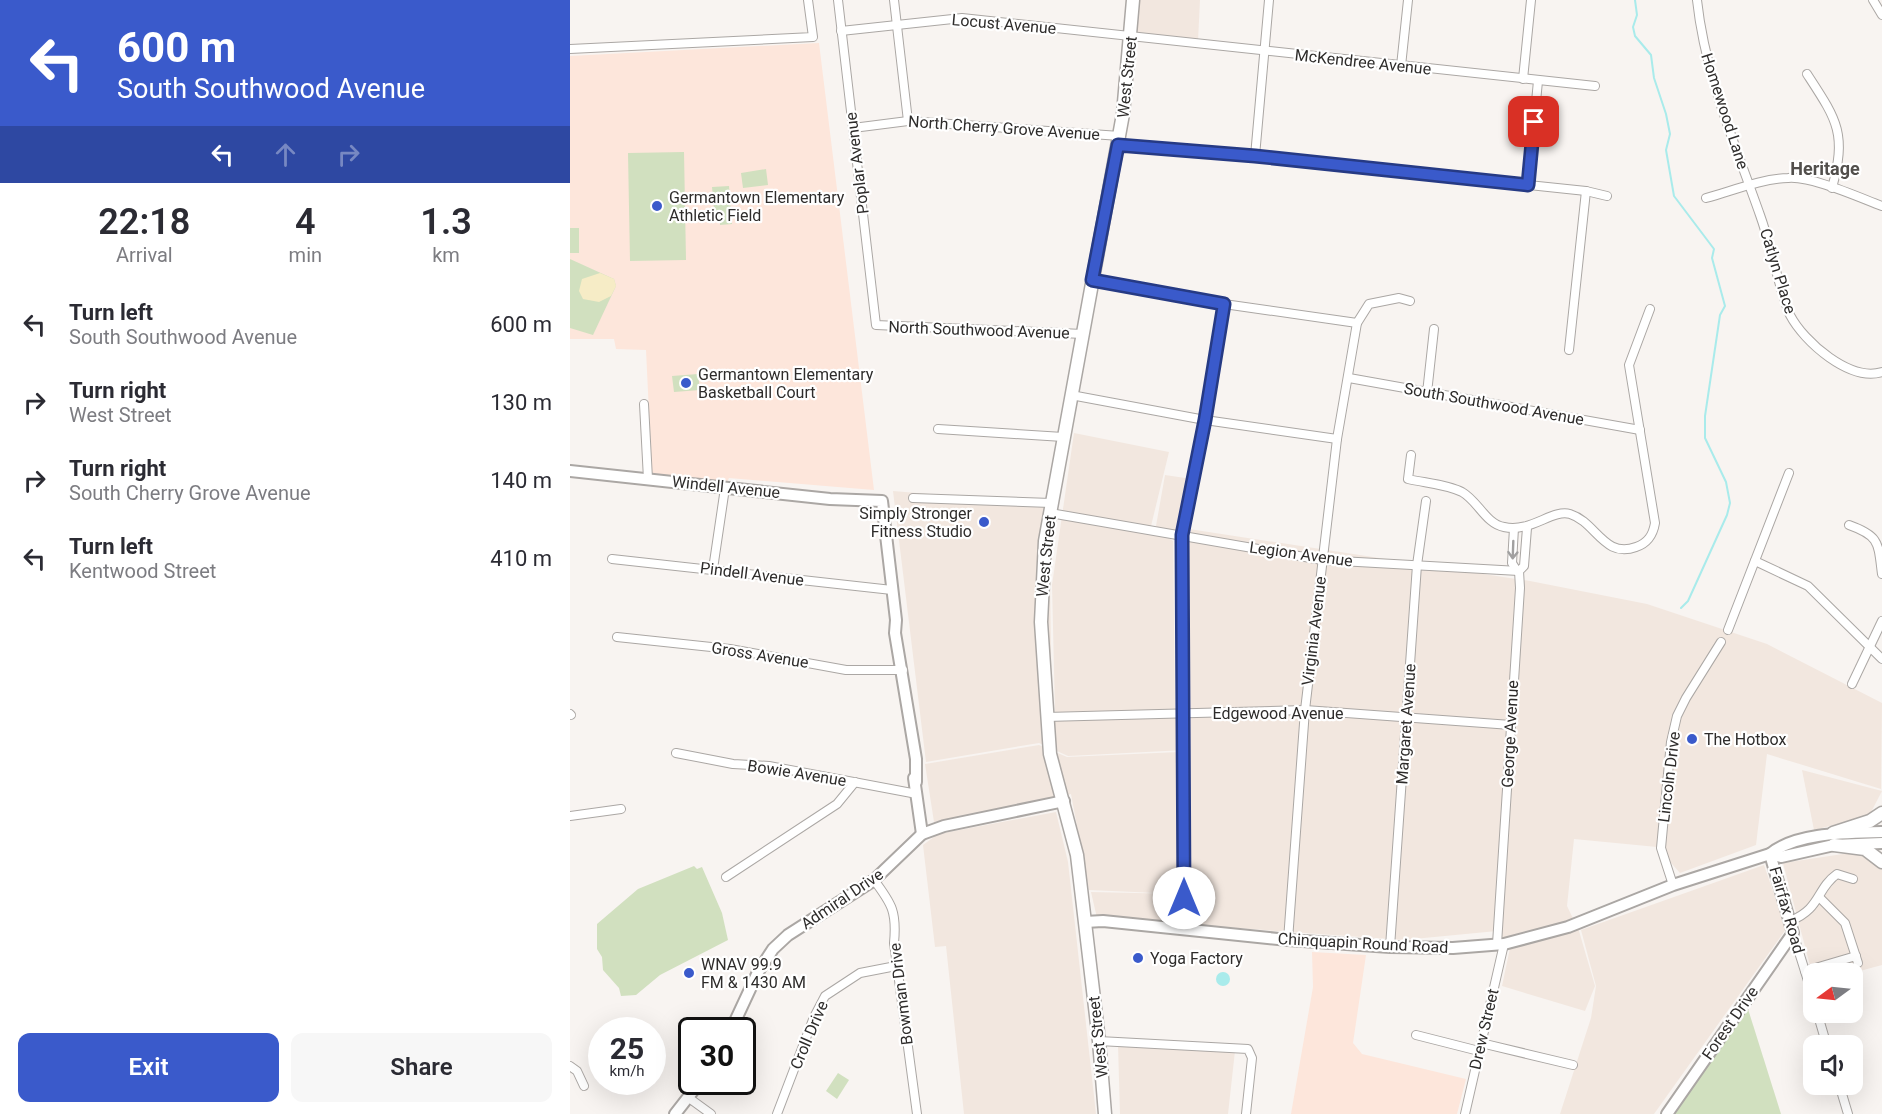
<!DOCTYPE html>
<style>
:root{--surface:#fff;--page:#f7f7f7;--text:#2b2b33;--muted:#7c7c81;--accent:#3a5acb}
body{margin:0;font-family:Roboto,sans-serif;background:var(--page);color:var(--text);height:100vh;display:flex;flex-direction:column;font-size:22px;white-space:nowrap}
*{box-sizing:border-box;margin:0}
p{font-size:20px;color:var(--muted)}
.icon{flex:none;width:33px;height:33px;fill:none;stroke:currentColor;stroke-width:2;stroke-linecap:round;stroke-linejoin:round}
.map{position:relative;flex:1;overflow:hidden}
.sheet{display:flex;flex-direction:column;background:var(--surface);width:570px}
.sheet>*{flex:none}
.hud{background:#3a5acb;color:#fff;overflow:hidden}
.needle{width:39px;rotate:255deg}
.tools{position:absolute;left:1233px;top:963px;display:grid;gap:12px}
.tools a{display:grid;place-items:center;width:60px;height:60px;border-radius:12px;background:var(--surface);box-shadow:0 6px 24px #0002;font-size:30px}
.speed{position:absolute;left:18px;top:1017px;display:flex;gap:12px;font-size:30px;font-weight:700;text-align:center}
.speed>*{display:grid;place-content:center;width:78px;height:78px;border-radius:50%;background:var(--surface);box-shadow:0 6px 24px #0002;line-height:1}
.speed small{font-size:15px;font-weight:400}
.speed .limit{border:3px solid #111;border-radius:9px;background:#fff;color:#111}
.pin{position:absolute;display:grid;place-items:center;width:51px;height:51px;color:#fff;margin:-26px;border-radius:12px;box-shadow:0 3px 9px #0006}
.me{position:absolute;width:66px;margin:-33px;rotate:0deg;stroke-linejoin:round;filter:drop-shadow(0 0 4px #0008)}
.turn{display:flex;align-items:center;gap:21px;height:126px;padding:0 18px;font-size:27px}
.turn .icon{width:78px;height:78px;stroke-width:2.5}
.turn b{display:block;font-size:42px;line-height:51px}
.lanes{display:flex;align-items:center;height:57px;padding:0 18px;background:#0003;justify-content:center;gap:30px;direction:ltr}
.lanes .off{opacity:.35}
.eta{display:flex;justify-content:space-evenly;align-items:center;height:102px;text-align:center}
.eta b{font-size:36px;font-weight:600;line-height:42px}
.button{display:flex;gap:12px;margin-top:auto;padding:12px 18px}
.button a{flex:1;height:69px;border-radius:12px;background:var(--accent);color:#fff;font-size:24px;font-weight:600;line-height:69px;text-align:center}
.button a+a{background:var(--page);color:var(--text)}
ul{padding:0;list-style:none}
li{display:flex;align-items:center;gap:18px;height:78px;padding:0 18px}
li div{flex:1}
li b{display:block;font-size:22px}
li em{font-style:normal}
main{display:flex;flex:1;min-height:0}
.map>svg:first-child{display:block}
.built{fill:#f2e7df}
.education{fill:#fde6db}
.green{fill:#d1e0bf}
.sand{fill:#f6ecc6}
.water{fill:#a9ebeb}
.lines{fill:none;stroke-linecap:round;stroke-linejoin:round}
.stream{stroke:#a9ebeb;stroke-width:2}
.street-casing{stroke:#aba7a4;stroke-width:10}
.secondary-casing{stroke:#aba7a4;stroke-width:14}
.primary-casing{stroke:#aba7a4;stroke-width:15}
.street{stroke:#fff;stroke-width:8}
.secondary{stroke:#fff;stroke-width:10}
.primary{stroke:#fff;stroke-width:12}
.oneway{stroke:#a1a0a0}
.route-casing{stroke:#263a84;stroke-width:15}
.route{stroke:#3a5acb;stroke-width:10}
.poi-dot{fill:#3a5acb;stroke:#fff;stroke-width:2}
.labels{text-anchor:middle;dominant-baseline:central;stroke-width:4.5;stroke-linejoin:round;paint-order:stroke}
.street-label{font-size:16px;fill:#2e2c2b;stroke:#fff}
.poi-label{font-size:16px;fill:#2e2c2b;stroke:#fff;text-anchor:start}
.neighbourhood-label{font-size:18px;font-weight:bold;fill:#524f4c;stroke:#fff}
</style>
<main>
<section class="sheet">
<div class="hud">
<div class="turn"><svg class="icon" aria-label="left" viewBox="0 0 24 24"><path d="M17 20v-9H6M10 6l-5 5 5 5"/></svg><div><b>600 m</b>South Southwood Avenue</div></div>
<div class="lanes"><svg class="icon" aria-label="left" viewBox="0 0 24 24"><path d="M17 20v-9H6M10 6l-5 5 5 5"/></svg><svg class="icon off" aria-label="ahead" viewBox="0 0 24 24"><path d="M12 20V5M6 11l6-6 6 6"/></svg><svg class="icon off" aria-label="right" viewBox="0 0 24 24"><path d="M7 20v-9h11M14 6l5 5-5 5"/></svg></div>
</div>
<div class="eta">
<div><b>22:18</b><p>Arrival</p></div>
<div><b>4</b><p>min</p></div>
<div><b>1.3</b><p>km</p></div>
</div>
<ul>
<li><svg class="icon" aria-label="left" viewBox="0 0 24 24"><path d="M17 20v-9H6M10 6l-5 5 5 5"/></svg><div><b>Turn left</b><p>South Southwood Avenue</p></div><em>600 m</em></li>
<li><svg class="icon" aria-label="right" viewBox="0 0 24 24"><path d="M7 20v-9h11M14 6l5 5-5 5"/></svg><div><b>Turn right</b><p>West Street</p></div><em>130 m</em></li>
<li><svg class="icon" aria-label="right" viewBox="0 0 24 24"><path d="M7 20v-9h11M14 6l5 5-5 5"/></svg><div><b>Turn right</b><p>South Cherry Grove Avenue</p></div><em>140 m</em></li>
<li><svg class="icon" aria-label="left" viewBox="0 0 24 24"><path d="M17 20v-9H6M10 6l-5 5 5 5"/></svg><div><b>Turn left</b><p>Kentwood Street</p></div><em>410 m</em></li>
</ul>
<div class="button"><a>Exit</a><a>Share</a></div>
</section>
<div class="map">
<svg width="1312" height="1114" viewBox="0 0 1312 1114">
<rect width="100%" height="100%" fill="#f8f4f1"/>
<g class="built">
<polygon points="567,0 630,0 628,41 565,34"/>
<polygon points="504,433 599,452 581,526 603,541 605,710 485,712 482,585"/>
<polygon points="595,475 622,479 619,529 960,581 1077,604 1197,644 1312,703 1311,789 1197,754 1186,845 1110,873 1087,847 1004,839 997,906 1009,931 1025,986 1015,1011 932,986 940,948 927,931 833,940 527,918 521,892 610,894 519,890 501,794 364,822 355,764 469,745 497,757 609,752 615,750 498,756 469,743 356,762 323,491 479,504 482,719 608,712 606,541 586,526"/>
<polygon points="1232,770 1312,791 1299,816 1244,830"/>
<polygon points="486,812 498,862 526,1114 394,1114 376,946 365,947 353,845 368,834"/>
<polygon points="1286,852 1312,866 1312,965 1282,973 1242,973 1213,863"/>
<polygon points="1194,865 1216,929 1084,1114 990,1114 1021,1018 1026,986 1011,930"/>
<polygon points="548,1045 665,1051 658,1114 550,1114"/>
</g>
<g class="education">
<polygon points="249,43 304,490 159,478 157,482 82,475 76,350 46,349 44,339 0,339 0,56"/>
<polygon points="742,952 796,955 783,1043 792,1054 896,1079 887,1114 721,1114 743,987"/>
</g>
<g class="green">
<polygon points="114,152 116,260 60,261 58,153"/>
<polygon points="196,169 198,185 173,188 171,173"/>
<polygon points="159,186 162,224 150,225 150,221 145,221 142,187"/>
<rect x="0" y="228" width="9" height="25"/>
<polygon points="0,259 44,279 46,286 23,335 0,328"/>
<polygon points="128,374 130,390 104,392 102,376"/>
<polygon points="124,866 127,869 132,867 152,913 158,940 90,975 66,995 51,996 49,988 33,970 32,957 27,949 27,924 68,889"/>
<polygon points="1178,1009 1211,1114 1104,1114"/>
<polygon points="268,1073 279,1080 267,1099 256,1091"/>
</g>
<polygon class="sand" points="30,273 44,279 46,286 41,296 29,302 13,299 9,291 12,279"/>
<circle class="water" cx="653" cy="979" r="7"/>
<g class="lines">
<polyline class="stream" points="1065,0 1067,15 1063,27 1065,36 1081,55 1084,78 1096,114 1100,134 1096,150 1104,196 1144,249 1142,258 1155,306 1150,315 1135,416 1135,438 1156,482 1160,503 1157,515 1118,601 1111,608"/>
<g class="street-casing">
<g id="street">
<polyline points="268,0 306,325 513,334"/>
<polyline points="324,0 338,121"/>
<path d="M 1127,0 C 1135,75 1165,144 1190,215 C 1202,248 1207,283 1220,315 C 1234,342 1280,382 1312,372"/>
<polyline points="1303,0 1312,15"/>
<polyline points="271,31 392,18 1025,86"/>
<polyline points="0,49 243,37 238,0"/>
<polyline points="831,66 838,0"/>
<path d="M 1237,74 C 1267,120 1277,133 1262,188"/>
<polyline points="953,79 961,0"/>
<polyline points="283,128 338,121 550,136"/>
<polyline points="548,145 685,156 1016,191 1037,196"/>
<polyline points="685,156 699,0"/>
<polyline points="958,185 968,81"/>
<path d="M 1136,198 C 1162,191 1190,179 1218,178 C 1242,176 1288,197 1312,206"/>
<polyline points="522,280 654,304 787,323"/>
<polyline points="999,350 1016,191"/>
<polyline points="779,378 1070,430"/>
<polyline points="857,393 864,329"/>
<polyline points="501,395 635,420 767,439"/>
<polyline points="74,404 78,479"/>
<polyline points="368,429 493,437"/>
<path d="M 841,455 L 838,479 C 855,483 876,484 892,492 C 908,501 916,524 934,527 C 961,533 982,509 1000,514 C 1026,522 1034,559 1066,547 C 1078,543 1083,535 1085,523 L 1059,365 L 1080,309"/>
<polyline points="343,498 481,503"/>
<polyline points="480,513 752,560 949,571"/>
<path d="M 1279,525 C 1310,536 1308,543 1312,574"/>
<polyline points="944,528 942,563 947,571"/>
<polyline points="42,559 322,590"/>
<polyline points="1185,561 1238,586 1312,659"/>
<polyline points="143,569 155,488"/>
<polyline points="1158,630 1219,473"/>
<polyline points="47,637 160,649 276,670 333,670"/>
<polyline points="1282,684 1312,621"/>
<polyline points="0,714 1,715"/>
<polyline points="476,717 735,710 941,725"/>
<polyline points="106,753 163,764 199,766 347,794"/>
<polyline points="0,816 51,809"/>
<polyline points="156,877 267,804 285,782"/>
<path d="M 304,880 C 322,904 327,912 324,943 L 347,1114"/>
<polyline points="1103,885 1091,848 1101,742 1107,716 1116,698 1151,642"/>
<polyline points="1250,898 1275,923 1288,963"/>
<path d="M 1220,921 C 1251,909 1246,889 1267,874 L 1283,879"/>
<polyline points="614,930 612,535 635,420 654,304"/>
<polyline points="1223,933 1244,1000"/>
<polyline points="718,940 735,710 767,439 787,323 799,304 829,298 840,301"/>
<polyline points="927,944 950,588 949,571 954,566 957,528"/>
<polyline points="820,947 847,565 856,501"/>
<polyline points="1235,971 1286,956"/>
<polyline points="1247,1012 1257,1046"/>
<polyline points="846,1035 909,1051"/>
<polyline points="529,1041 678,1049 682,1058 676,1114"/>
<polyline points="911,1043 1003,1065"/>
<polyline points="0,1066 7,1071 14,1086"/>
<polyline points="1269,1084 1278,1114"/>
<polyline points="119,1098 141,1114"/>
<polyline points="207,1114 244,1017 255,996 290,973 326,966"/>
<polyline points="895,1114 934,944"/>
</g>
</g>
<g class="secondary-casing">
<g id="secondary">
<polyline points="0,471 260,499 312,501 326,620 325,633 346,759 346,782"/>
<polyline points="344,778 352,834"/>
<polyline points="1200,854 1211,857 1264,845 1312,843"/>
<path d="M 515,922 L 533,921 L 718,940 L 820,947 L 883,948 L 934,944 L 998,927 L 1103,885 L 1200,854 C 1226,832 1279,833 1312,832"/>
<polyline points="161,1030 188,972 203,949 218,935 304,880 352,834 374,826 494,801"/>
<polyline points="105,1114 130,1082"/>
<polyline points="1097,1114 1223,933 1200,854"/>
</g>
</g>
<g class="primary-casing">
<g id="primary">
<polyline points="1263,833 1300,821 1312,813"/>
<polyline points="1264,845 1295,849 1312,862"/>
<polyline points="535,1114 529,1041 507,855 480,754 471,622 475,541 553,114 563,0"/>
</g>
</g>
<use href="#street" class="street"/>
<use href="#secondary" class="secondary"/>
<use href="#primary" class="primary"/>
</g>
<defs><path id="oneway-shaft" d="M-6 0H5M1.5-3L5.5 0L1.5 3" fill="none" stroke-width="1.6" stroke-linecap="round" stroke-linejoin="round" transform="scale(1.5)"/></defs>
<use class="oneway" href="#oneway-shaft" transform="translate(943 550) rotate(92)"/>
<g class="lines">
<g class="route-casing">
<polyline id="route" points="614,898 612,535 635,420 654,304 522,280 548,145 685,156 958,185 964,122"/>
</g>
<use href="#route" class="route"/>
</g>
<g class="poi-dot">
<circle cx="87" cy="206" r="6"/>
<circle cx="116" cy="383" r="6"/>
<circle cx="414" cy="522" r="6"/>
<circle cx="1122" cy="739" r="6"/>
<circle cx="568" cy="958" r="6"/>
<circle cx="119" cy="973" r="6"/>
</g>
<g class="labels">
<g class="street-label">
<text transform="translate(434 24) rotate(5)">Locust Avenue</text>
<text transform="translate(793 62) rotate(6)">McKendree Avenue</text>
<text transform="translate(557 77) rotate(-84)">West Street</text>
<text transform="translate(1155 111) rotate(72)">Homewood Lane</text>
<text transform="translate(434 128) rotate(4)">North Cherry Grove Avenue</text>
<text transform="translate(287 163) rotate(-97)">Poplar Avenue</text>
<text transform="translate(1208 271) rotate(73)">Catlyn Place</text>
<text transform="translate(409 330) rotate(2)">North Southwood Avenue</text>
<text transform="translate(924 404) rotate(10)">South Southwood Avenue</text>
<text transform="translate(156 487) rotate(6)">Windell Avenue</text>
<text transform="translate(731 554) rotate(8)">Legion Avenue</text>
<text transform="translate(476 556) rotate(-84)">West Street</text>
<text transform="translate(182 574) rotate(7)">Pindell Avenue</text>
<text transform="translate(744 631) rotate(-83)">Virginia Avenue</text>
<text transform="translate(190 655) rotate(9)">Gross Avenue</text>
<text x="708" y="713">Edgewood Avenue</text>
<text transform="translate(836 724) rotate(-86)">Margaret Avenue</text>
<text transform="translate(940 734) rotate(-87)">George Avenue</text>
<text transform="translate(227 773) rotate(9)">Bowie Avenue</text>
<text transform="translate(1099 777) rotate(-83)">Lincoln Drive</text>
<text transform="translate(272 899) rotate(-34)">Admiral Drive</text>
<text transform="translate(1217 910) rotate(74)">Fairfax Road</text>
<text transform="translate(793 943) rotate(3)">Chinquapin Round Road</text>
<text transform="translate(331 994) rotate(-97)">Bowman Drive</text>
<text transform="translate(1160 1023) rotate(-55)">Forest Drive</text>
<text transform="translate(914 1029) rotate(-77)">Drew Street</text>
<text transform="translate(239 1035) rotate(-67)">Croll Drive</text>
<text transform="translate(528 1037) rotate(-96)">West Street</text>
</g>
<g class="poi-label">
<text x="99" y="197">Germantown Elementary<tspan x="99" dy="18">Athletic Field</tspan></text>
<text x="128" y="374">Germantown Elementary<tspan x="128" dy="18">Basketball Court</tspan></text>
<text x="402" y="513" text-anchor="end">Simply Stronger<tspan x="402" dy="18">Fitness Studio</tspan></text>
<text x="1134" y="739">The Hotbox</text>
<text x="580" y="958">Yoga Factory</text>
<text x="131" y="964">WNAV 99.9<tspan x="131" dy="18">FM &amp; 1430 AM</tspan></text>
</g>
<g class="neighbourhood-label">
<text x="1255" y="168">Heritage</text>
</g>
</g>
</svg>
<div class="tools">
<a><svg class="needle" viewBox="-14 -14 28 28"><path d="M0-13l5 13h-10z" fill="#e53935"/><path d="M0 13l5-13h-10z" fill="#7c7c81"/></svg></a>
<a><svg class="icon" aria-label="sound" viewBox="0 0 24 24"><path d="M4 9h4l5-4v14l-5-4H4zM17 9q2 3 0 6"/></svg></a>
</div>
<div class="speed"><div>25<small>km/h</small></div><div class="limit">30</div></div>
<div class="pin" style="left:964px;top:122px;background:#d93025"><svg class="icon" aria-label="arrive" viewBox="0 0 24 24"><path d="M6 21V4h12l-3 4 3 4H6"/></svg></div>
<svg class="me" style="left:614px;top:898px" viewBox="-20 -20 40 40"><circle r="19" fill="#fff"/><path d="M0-13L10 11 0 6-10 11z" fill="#3a5acb"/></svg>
</div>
</main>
